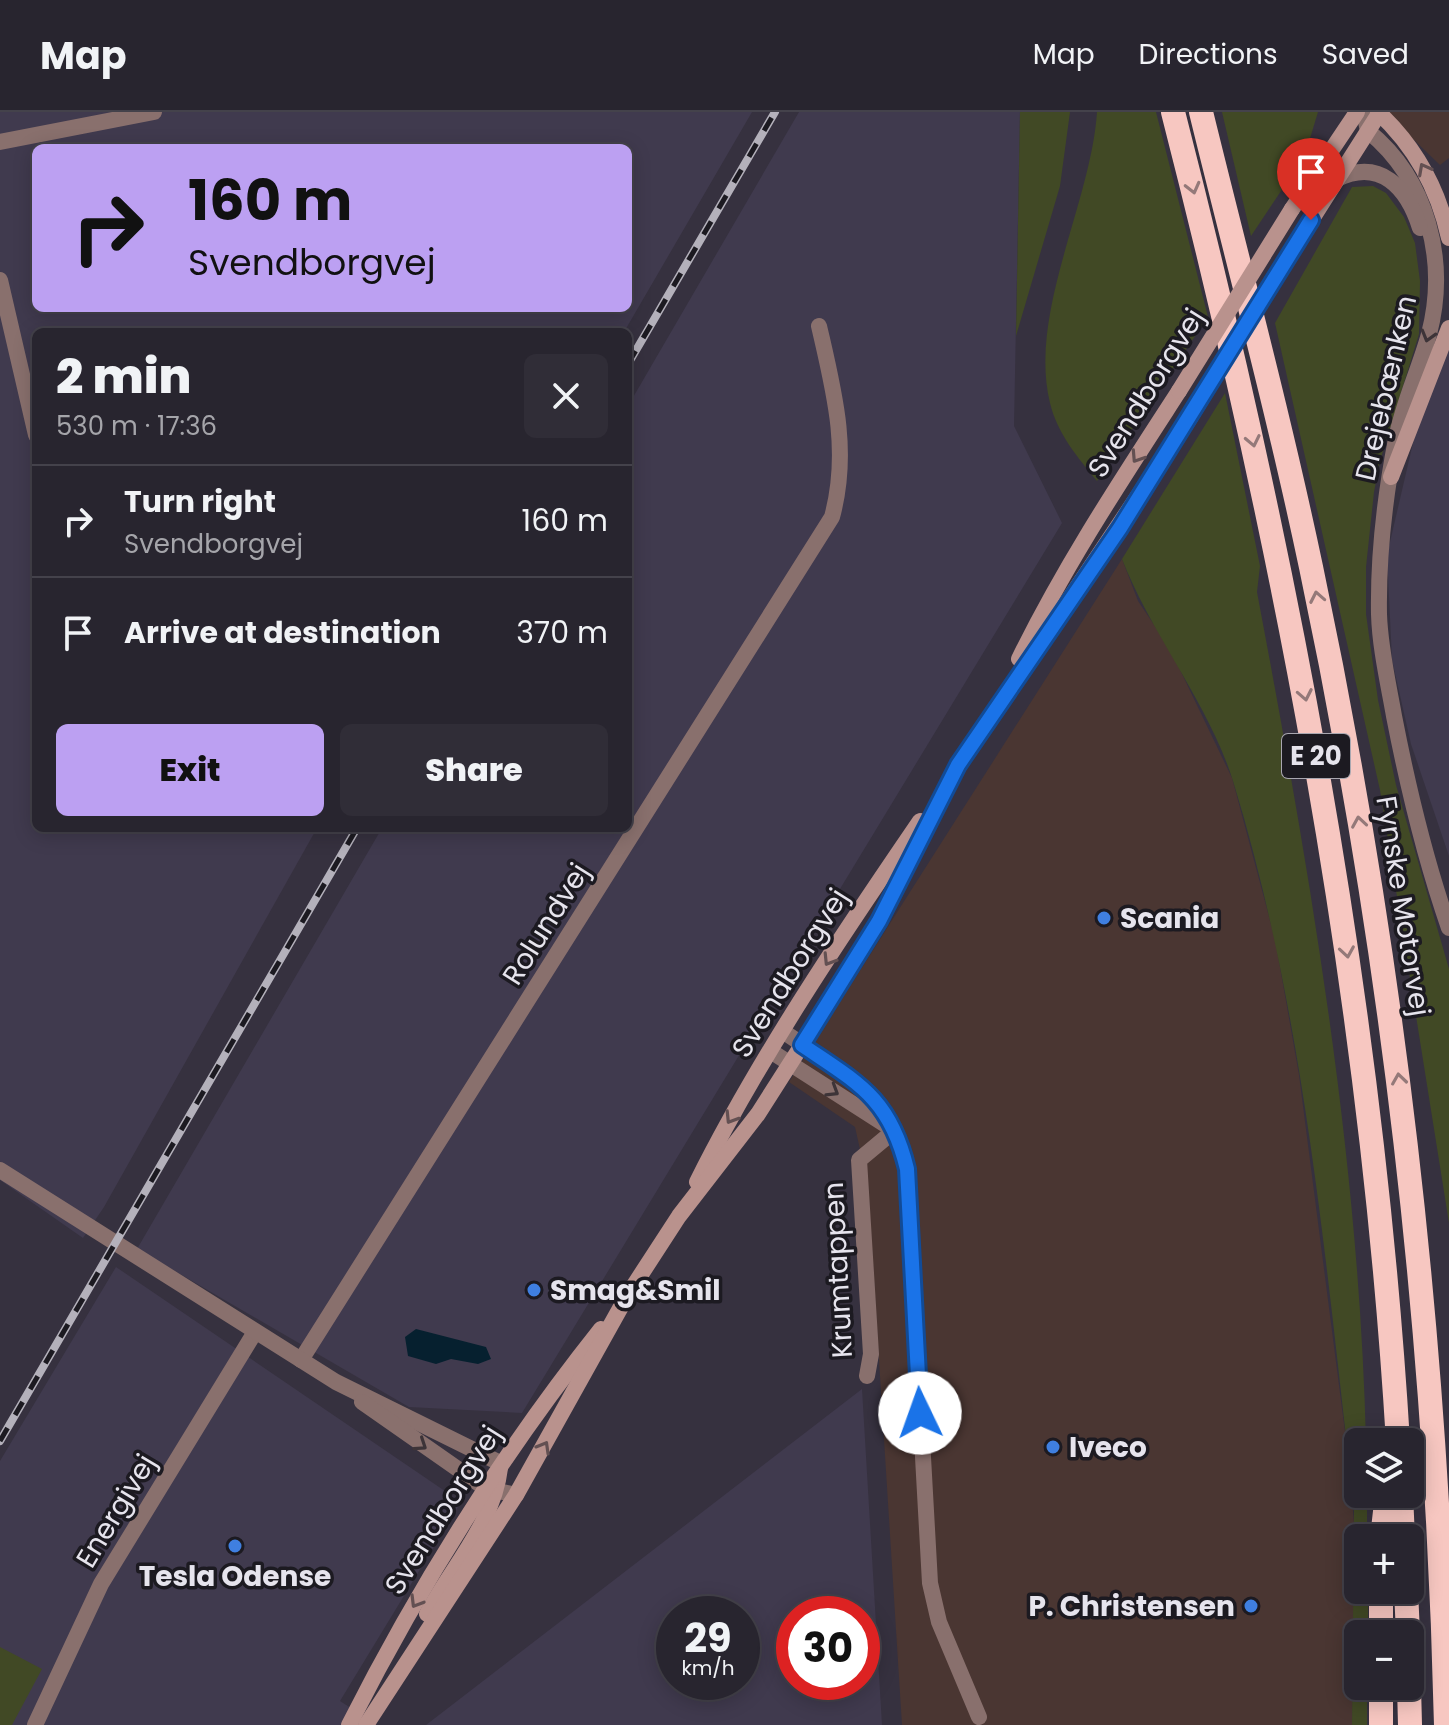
<!DOCTYPE html>
<meta charset="utf-8">
<style>
:root{--surface:#28252f;--page:#302d37;--text:#f1f3f6;--muted:#a5a5aa;--line:#44424b;--accent:#bca0f2}
body{margin:0;font-family:Poppins,sans-serif;background:var(--page);color:var(--text);height:100vh;display:flex;flex-direction:column;font-size:30px;white-space:nowrap}
*{box-sizing:border-box;margin:0}
p{font-size:26px;color:var(--muted)}
.icon{flex:none;width:44px;height:44px;fill:none;stroke:currentColor;stroke-width:2;stroke-linecap:round;stroke-linejoin:round}
.map{position:relative;flex:1;overflow:hidden}
.panel{position:absolute;left:32px;top:216px;width:600px;height:504px;display:flex;flex-direction:column;background:var(--surface);border-radius:12px;box-shadow:0 4px 20px #0003,0 0 0 2px var(--line)}
.panel>*{flex:none}
.banner{position:absolute;left:32px;top:32px;width:600px;height:168px;border-radius:12px;box-shadow:0 4px 20px #0003,0 0 0 2px var(--line);background:#bca0f2;color:#111;overflow:hidden}
.controls{position:absolute;left:1344px;top:1316px;display:grid;gap:16px}
.controls a{display:grid;place-items:center;width:80px;height:80px;border-radius:12px;background:var(--surface);box-shadow:0 4px 20px #0003,0 0 0 2px var(--line);font-size:40px}
.speed{position:absolute;left:656px;top:1484px;display:flex;gap:16px;font-size:40px;font-weight:700;text-align:center}
.speed>*{display:grid;place-content:center;width:104px;height:104px;border-radius:50%;background:var(--surface);box-shadow:0 4px 20px #0003,0 0 0 2px var(--line);line-height:1}
.speed small{font-size:20px;font-weight:400}
.speed .limit{border:12px solid #d22;background:#fff;color:#111}
.pin{position:absolute;display:grid;place-items:center;width:68px;height:68px;color:#fff;margin:-82px -34px;border-radius:50% 50% 50% 0;rotate:-45deg;box-shadow:0 0 8px #0007}
.pin .icon{rotate:45deg}
.me{position:absolute;width:88px;margin:-44px;rotate:357deg;stroke-linejoin:round;filter:drop-shadow(0 0 6px #0008)}
.turn{display:flex;align-items:center;gap:28px;height:168px;padding:0 24px;font-size:36px}
.turn .icon{width:104px;height:104px;stroke-width:2.5}
.turn b{display:block;font-size:56px;line-height:68px}
.round{display:grid;place-items:center;flex:none;width:84px;height:84px;border-radius:12px;background:var(--page)}
.head{display:flex;align-items:center;justify-content:space-between;height:136px;padding:0 24px}
h1{font-size:48px;font-weight:800;line-height:60px}
.primary-button{display:flex;gap:16px;margin-top:auto;padding:16px 24px}
.primary-button a{flex:1;height:92px;border-radius:12px;background:var(--accent);color:#111;font-size:32px;font-weight:800;line-height:92px;text-align:center}
.primary-button a+a{background:var(--page);color:var(--text)}
ul{padding:0;list-style:none}
li{display:flex;align-items:center;gap:24px;height:112px;padding:0 24px;border-top:2px solid var(--line)}
li div{flex:1}
li b{display:block;font-size:30px}
li em{font-style:normal}
header{display:flex;align-items:center;gap:48px;box-sizing:border-box;height:112px;padding:0 40px;background:var(--surface);border-bottom:2px solid var(--line)}
header strong{font-size:38px}
nav{display:flex;gap:44px;margin-inline-start:auto;font-size:28px}
.map>svg:first-child{display:block}
.commercial{fill:#4a3632}
.built{fill:#403a4e;fill-rule:evenodd}
.green{fill:#414925}
.water{fill:#06202f}
.lines{fill:none;stroke-linecap:round;stroke-linejoin:round}
.minor{stroke:#89706d;stroke-width:16}
.tertiary{stroke:#89706d;stroke-width:16}
.secondary{stroke:#b9928d;stroke-width:16}
.motorway{stroke:#f7c7c1;stroke-width:24}
.rail-casing{stroke:#b4b1bb;stroke-width:8}
.rail{stroke:#1c1a21;stroke-width:5;stroke-dasharray:15;stroke-linecap:butt}
.secondary-bridge{stroke:#b9928d;stroke-width:16}
.oneway{stroke:#635052}
.oneway2{stroke:#947979}
.oneway3{stroke:#3d3438}
.route-casing{stroke:#114b97;stroke-width:20}
.route{stroke:#1a73e8;stroke-width:14}
.shop-dot{fill:#3f7fe0;stroke:#1c1a21;stroke-width:3}
.labels{text-anchor:middle;dominant-baseline:central;stroke-width:7;stroke-linejoin:round;paint-order:stroke}
.shield{fill:#1c1a21;stroke:#a9a7b0;stroke-width:2}
.shield-label{font-size:26px;font-weight:bold;fill:#e6e4ed}
.street-label{font-size:28px;fill:#e6e4ed;stroke:#1c1a21}
.poi-label{font-size:28px;font-weight:bold;fill:#e6e4ed;stroke:#1c1a21;text-anchor:start}
</style>
<header>
<strong>Map</strong>
<nav><a>Map</a><a>Directions</a><a>Saved</a></nav>
</header>
<div class="map">
<svg width="1449" height="1613" viewBox="0 0 1449 1613">
<rect width="100%" height="100%" fill="#36313f"/>
<g class="commercial">
<polygon points="1385,0 1449,0 1449,46 1440,53"/>
<polygon points="1122,447 1138,489 1169,535 1232,666 1275,827 1299,963 1349,1351 1356,1435 1352,1613 902,1613 868,1073 855,1015 789,970"/>
</g>
<g class="built">
<path d="M 0,0 L 752,0 L 624,220 L 36,220 L 36,716 L 317,716 L 104,1095 L 83,1126 L 0,1068 ZM 36,36 L 628,36 L 628,196 L 36,196 Z"/>
<polygon points="799,0 1020,0 1014,314 1062,411 522,1301 409,1295 137,1137 382,716 628,716 628,294"/>
<polygon points="1449,231 1449,744 1411,632 1392,548 1387,443 1423,288"/>
<polygon points="116,1155 461,1390 340,1589 377,1613 0,1613 0,1349"/>
<path d="M 862,1277 L 882,1613 L 426,1613 ZM 742,1502 L 742,1570 L 674,1570 L 674,1502 ZM 862,1502 L 862,1570 L 794,1570 L 794,1502 Z"/>
</g>
<g class="green">
<polygon points="1020,0 1070,0 1060,74 1016,224"/>
<path d="M 1097,0 L 1156,0 L 1208,205 L 1097,369 C 1078,346 1057,321 1050,291 C 1028,201 1091,91 1097,0 Z"/>
<polygon points="1222,0 1318,0 1305,43 1251,124"/>
<polygon points="1373,74 1386,81 1404,105 1415,131 1420,169 1419,222 1380,349 1374,380 1366,455 1366,502 1378,588 1396,673 1449,857 1449,1111 1380,678 1275,211 1352,75"/>
<path d="M 1225,281 L 1260,454 L 1257,480 C 1310,761 1359,1044 1366,1330 L 1358,1330 L 1358,1382 L 1367,1382 L 1367,1426 L 1358,1426 L 1358,1478 L 1368,1478 L 1368,1522 L 1358,1522 L 1358,1574 L 1367,1574 L 1367,1613 L 1352,1613 L 1354,1400 L 1349,1351 C 1323,1123 1301,890 1233,669 C 1209,592 1151,522 1122,447 Z"/>
<polygon points="0,1535 42,1557 12,1613 0,1613"/>
</g>
<polygon class="water" points="416,1217 486,1235 491,1247 478,1252 451,1247 436,1252 408,1244 405,1225"/>
<g class="lines">
<g class="minor">
<polyline points="0,30 154,0"/>
<polyline points="0,168 36,323"/>
<path d="M 784,920 C 845,962 888,979 907,1057 L 930,1471 L 939,1510 L 979,1605"/>
<polyline points="772,940 892,1017"/>
<path d="M 301,1248 L 832,405 C 850,339 834,279 819,214"/>
<polyline points="867,1264 871,1242 859,1048 895,1018"/>
<polyline points="35,1613 101,1472 255,1220"/>
</g>
<g class="tertiary">
<path d="M 1364,0 L 1368,19 C 1428,68 1448,149 1429,222 C 1419,258 1403,291 1396,327 C 1385,384 1378,443 1379,502 C 1380,536 1388,570 1394,604 C 1408,676 1425,747 1449,816"/>
<path d="M 1337,67 C 1380,46 1407,75 1420,116"/>
<polyline points="0,1058 336,1270 500,1351"/>
<polyline points="362,1290 485,1376 516,1383"/>
</g>
<g class="secondary">
<path d="M 1378,0 C 1416,35 1438,76 1449,126"/>
<polyline points="1292,97 1357,0"/>
<polyline points="1298,129 1380,0"/>
<polyline points="1391,365 1449,216"/>
<path d="M 1019,547 C 1065,453 1122,367 1179,279"/>
<polyline points="954,660 1188,309"/>
<path d="M 697,1070 C 759,946 842,823 920,709"/>
<path d="M 427,1502 C 452,1455 494,1410 500,1356"/>
<path d="M 349,1613 C 420,1473 503,1340 601,1217"/>
<polyline points="366,1613 516,1383 627,1184 679,1104 758,1002 802,933 879,809 958,653"/>
</g>
<g class="motorway">
<path d="M 1173,0 C 1285,437 1371,879 1398,1330"/>
<path d="M 1201,0 C 1238,151 1279,303 1311,455 C 1392,837 1437,1223 1446,1613"/>
<polyline points="1401,1382 1403,1426"/>
<polyline points="1382,1426 1387,1382"/>
<polyline points="1406,1478 1408,1522"/>
<polyline points="1381,1522 1381,1478"/>
<polyline points="1409,1574 1410,1613"/>
<polyline points="1381,1613 1381,1574"/>
</g>
<g class="rail-casing">
<g id="rail">
<polyline points="628,252 775,0"/>
<polyline points="0,1329 357,716"/>
</g>
</g>
<use href="#rail" class="rail"/>
<g class="secondary-bridge">
<polyline points="1179,279 1292,97"/>
<polyline points="1188,309 1298,129"/>
</g>
</g>
<defs><path id="oneway-chevron" d="M-2-3.5L2.5 0L-2 3.5" fill="none" stroke-width="1.6" stroke-linecap="round" stroke-linejoin="round" transform="scale(2)"/></defs>
<g class="oneway">
<use href="#oneway-chevron" transform="translate(1424 57) rotate(-118)"/>
<use href="#oneway-chevron" transform="translate(1137 345) rotate(123)"/>
<use href="#oneway-chevron" transform="translate(829 848) rotate(122)"/>
<use href="#oneway-chevron" transform="translate(731 1006) rotate(122)"/>
<use href="#oneway-chevron" transform="translate(544 1335) rotate(-60)"/>
<use href="#oneway-chevron" transform="translate(416 1490) rotate(121)"/>
</g>
<g class="oneway2">
<use href="#oneway-chevron" transform="translate(1193 76) rotate(76)"/>
<use href="#oneway-chevron" transform="translate(1253 329) rotate(78)"/>
<use href="#oneway-chevron" transform="translate(1317 485) rotate(-101)"/>
<use href="#oneway-chevron" transform="translate(1305 583) rotate(79)"/>
<use href="#oneway-chevron" transform="translate(1359 710) rotate(-99)"/>
<use href="#oneway-chevron" transform="translate(1347 840) rotate(81)"/>
<use href="#oneway-chevron" transform="translate(1399 967) rotate(-98)"/>
</g>
<g class="oneway3">
<use href="#oneway-chevron" transform="translate(1428 224) rotate(106)"/>
<use href="#oneway-chevron" transform="translate(833 979) rotate(32)"/>
<use href="#oneway-chevron" transform="translate(421 1333) rotate(34)"/>
</g>
<g class="lines">
<g class="route-casing">
<path id="route" d="M 920,1301 L 907,1057 C 890,986 858,971 802,933 L 879,809 L 958,653 L 1120,416 L 1311,108"/>
</g>
<use href="#route" class="route"/>
</g>
<g class="shop-dot">
<circle cx="1104" cy="806" r="8"/>
<circle cx="534" cy="1178" r="8"/>
<circle cx="1053" cy="1335" r="8"/>
<circle cx="235" cy="1434" r="8"/>
<circle cx="1251" cy="1494" r="8"/>
</g>
<g class="labels">
<rect class="shield" x="1282" y="622" width="68" height="44" rx="6"/>
<g class="shield-label">
<text x="1316" y="644">E 20</text>
</g>
<g class="street-label">
<text transform="translate(1386 276) rotate(-77)">Drejebænken</text>
<text transform="translate(1146 281) rotate(-58)">Svendborgvej</text>
<text transform="translate(1403 794) rotate(81)">Fynske Motorvej</text>
<text transform="translate(546 812) rotate(-58)">Rolundvej</text>
<text transform="translate(790 861) rotate(-58)">Svendborgvej</text>
<text transform="translate(838 1158) rotate(-93)">Krumtappen</text>
<text transform="translate(443 1398) rotate(-58)">Svendborgvej</text>
<text transform="translate(116 1399) rotate(-59)">Energivej</text>
</g>
<g class="poi-label">
<text x="1120" y="806">Scania</text>
<text x="550" y="1178">Smag&amp;Smil</text>
<text x="1069" y="1335">Iveco</text>
<text x="235" y="1464" text-anchor="middle">Tesla Odense</text>
<text x="1235" y="1494" text-anchor="end">P. Christensen</text>
</g>
</g>
</svg>
<div class="controls">
<a><svg class="icon" aria-label="layers" viewBox="0 0 24 24"><path d="M12 4l9 5-9 5-9-5zM3 14l9 5 9-5"/></svg></a>
<a>+</a>
<a>−</a>
</div>
<div class="speed"><div>29<small>km/h</small></div><div class="limit">30</div></div>
<div class="pin" style="left:1311px;top:108px;background:#d93025"><svg class="icon" aria-label="arrive" viewBox="0 0 24 24"><path d="M6 21V4h12l-3 4 3 4H6"/></svg></div>
<svg class="me" style="left:920px;top:1301px" viewBox="-20 -20 40 40"><circle r="19" fill="#fff"/><path d="M0-13L10 11 0 6-10 11z" fill="#1a73e8"/></svg>
<div class="banner">
<div class="turn"><svg class="icon" aria-label="right" viewBox="0 0 24 24"><path d="M7 20v-9h11M14 6l5 5-5 5"/></svg><div><b>160 m</b>Svendborgvej</div></div>
</div>
<section class="panel">
<div class="head"><div><h1>2 min</h1><p>530 m · 17:36</p></div><a class="round"><svg class="icon" aria-label="close" viewBox="0 0 24 24"><path d="M6 6l12 12M18 6L6 18"/></svg></a></div>
<ul>
<li><svg class="icon" aria-label="right" viewBox="0 0 24 24"><path d="M7 20v-9h11M14 6l5 5-5 5"/></svg><div><b>Turn right</b><p>Svendborgvej</p></div><em>160 m</em></li>
<li><svg class="icon" aria-label="arrive" viewBox="0 0 24 24"><path d="M6 21V4h12l-3 4 3 4H6"/></svg><div><b>Arrive at destination</b></div><em>370 m</em></li>
</ul>
<div class="primary-button"><a>Exit</a><a>Share</a></div>
</section>
</div>
